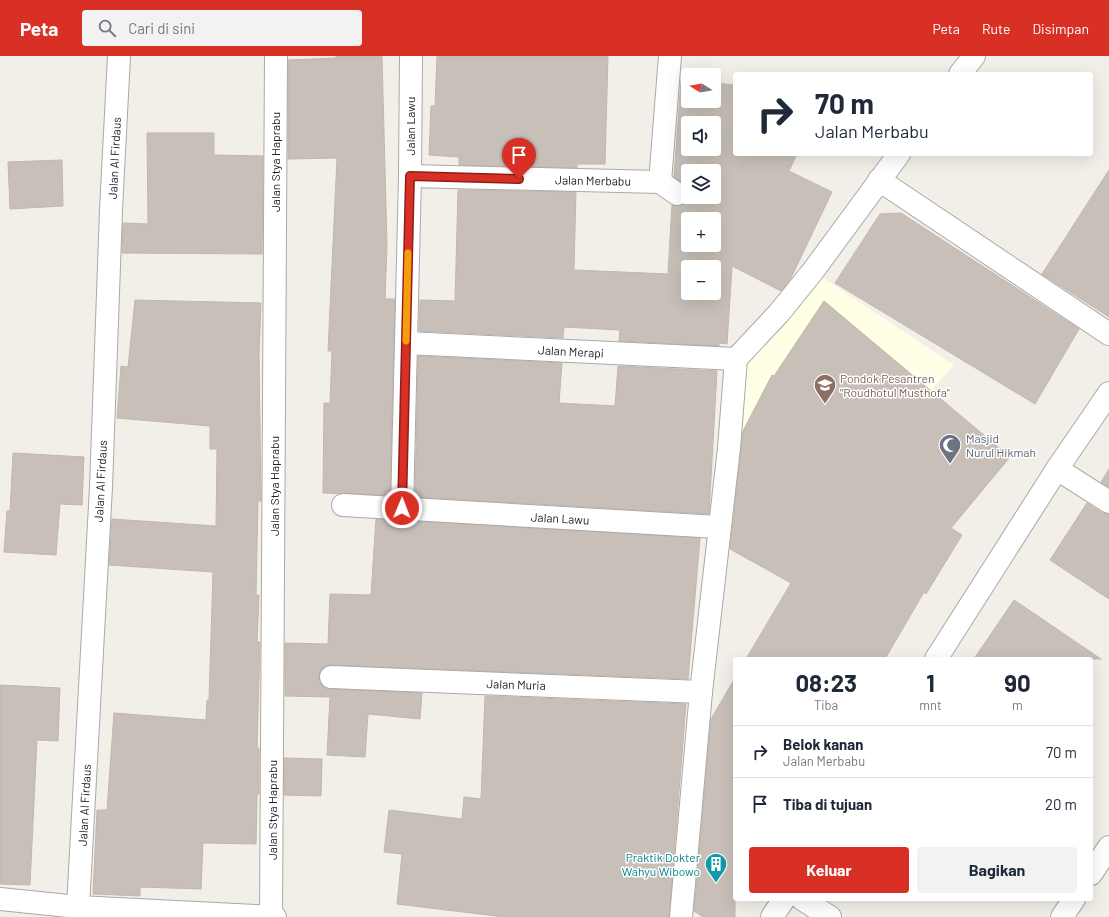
<!DOCTYPE html>
<html lang="id">
<meta charset="utf-8">
<style>
:root{--surface:#fff;--page:#f2f2f3;--text:#1f2937;--muted:#747a83;--line:#e0e1e3;--accent:#d93025}
body{margin:0;font-family:Barlow,sans-serif;background:var(--page);color:var(--text);height:100vh;display:flex;flex-direction:column;font-size:15px;white-space:nowrap}
*{box-sizing:border-box;margin:0}
p{font-size:13px;color:var(--muted)}
.icon{flex:none;width:22px;height:22px;fill:none;stroke:currentColor;stroke-width:2;stroke-linecap:round;stroke-linejoin:round}
.map{position:relative;flex:1;overflow:hidden}
.drawer{position:absolute;left:733px;top:601px;width:360px;height:244px;display:flex;flex-direction:column;background:var(--surface);border-radius:4px;box-shadow:0 4px 16px #0002}
.drawer>*{flex:none}
.top-card{position:absolute;left:733px;top:16px;width:360px;height:84px;border-radius:4px;box-shadow:0 4px 16px #0002;background:#fff;color:var(--text);overflow:hidden}
.needle{width:26px;rotate:281deg}
.fabs{position:absolute;left:681px;top:12px;display:grid;gap:8px}
.fabs a{display:grid;place-items:center;width:40px;height:40px;border-radius:4px;background:var(--surface);box-shadow:0 4px 16px #0002;font-size:20px}
.pin{position:absolute;display:grid;place-items:center;width:34px;height:34px;color:#fff;margin:-41px -17px;border-radius:50% 50% 50% 0;rotate:-45deg;box-shadow:0 0 4px #0007}
.pin .icon{rotate:45deg}
.me{position:absolute;width:44px;margin:-22px;rotate:1deg;stroke-linejoin:round;filter:drop-shadow(0 0 3px #0008)}
.turn{display:flex;align-items:center;gap:14px;height:84px;padding:0 16px;font-size:18px}
.turn .icon{width:52px;height:52px;stroke-width:2.5}
.turn b{display:block;font-size:28px;line-height:34px}
.eta{display:flex;justify-content:space-evenly;align-items:center;height:68px;text-align:center}
.eta b{font-size:24px;font-weight:700;line-height:28px}
.primary-button{display:flex;gap:8px;margin-top:auto;padding:8px 16px}
.primary-button a{flex:1;height:46px;border-radius:4px;background:var(--accent);color:#fff;font-size:16px;font-weight:700;line-height:46px;text-align:center}
.primary-button a+a{background:var(--page);color:var(--text)}
ul{padding:0;list-style:none}
li{display:flex;align-items:center;gap:12px;height:52px;padding:0 16px;border-top:1px solid var(--line)}
li div{flex:1}
li b{display:block;font-size:15px}
li em{font-style:normal}
header{display:flex;align-items:center;gap:24px;box-sizing:border-box;height:56px;padding:0 20px;background:var(--accent);color:#fff}
header strong{font-size:19px}
nav{display:flex;gap:22px;margin-inline-start:auto;font-size:14px}
.search{width:280px;height:36px;background:var(--page);display:flex;align-items:center;gap:10px;box-sizing:border-box;padding:0 14px;border-radius:4px;color:var(--muted);font-size:15px}
.map>svg:first-child{display:block}
.education{fill:#ffffe5}
.building{fill:#c7bfb8;stroke:#c4b6ab;fill-rule:evenodd}
.lines{fill:none;stroke-linecap:round;stroke-linejoin:round}
.street-casing{stroke:#a9a9a9;stroke-width:24}
.street{stroke:#fff;stroke-width:22}
.route-casing{stroke:#8d1f18;stroke-width:10}
.route{stroke:#d93025;stroke-width:7}
.slow{stroke:#f59e0b;stroke-width:7}
.labels{text-anchor:middle;dominant-baseline:central;stroke-width:3;stroke-linejoin:round;paint-order:stroke}
.street-label{font-size:12px;fill:#222;stroke:#fff}
.education-label{font-size:12px;fill:#785e54;stroke:#fff;text-anchor:start}
.worship-label{font-size:12px;fill:#5b616d;stroke:#fff;text-anchor:start}
.culture-label{font-size:12px;fill:#0d838f;stroke:#fff;text-anchor:end}
</style>
<header>
<strong>Peta</strong>
<div class="search"><svg class="icon" aria-label="search" viewBox="0 0 24 24"><circle cx="10" cy="10" r="6"/><path d="M15 15l6 6"/></svg>Cari di sini</div>
<nav><a>Peta</a><a>Rute</a><a>Disimpan</a></nav>
</header>
<div class="map">
<svg width="1109" height="861" viewBox="0 0 1109 861">
<rect width="100%" height="100%" fill="#f2efe9"/>
<polygon class="education" points="813,215 954,309 882,388 844,448 729,392 736,303"/>
<g class="building">
<polygon points="336,0 382,0 387,189 385,243 395,243 390,439 323,437 324,347 330,347 332,295 328,295 337,102 288,103 288,4 336,2"/>
<polygon points="437,0 608,0 605,108 577,108 577,112 459,109 459,101 429,99 431,50 435,50"/>
<path d="M 681,25 L 688,25 L 688,45 L 714,45 L 714,27 L 735,29 L 735,98 L 797,98 L 789,115 L 832,136 L 791,222 L 781,235 L 732,210 L 727,288 L 719,287 L 719,290 L 619,285 L 620,274 L 564,271 L 563,282 L 419,275 L 420,244 L 455,245 L 458,134 L 576,136 L 574,214 L 668,218 L 672,149 L 683,149 L 689,141 L 714,141 L 714,115 L 688,115 L 688,132 L 674,121 ZM 688,67 L 714,67 L 714,93 L 688,93 ZM 688,163 L 714,163 L 714,189 L 688,189 ZM 688,211 L 714,211 L 714,237 L 688,237 Z"/>
<polygon points="147,77 214,77 214,99 263,100 262,198 122,197 123,167 148,168"/>
<polygon points="62,104 63,150 10,153 8,106"/>
<polygon points="1109,114 1109,261 1042,218"/>
<polygon points="901,157 1079,273 1035,348 835,227 880,158"/>
<polygon points="135,244 261,247 259,299 261,445 258,445 256,539 259,539 257,586 260,586 257,692 259,692 259,738 257,738 256,788 203,787 201,833 140,831 140,840 93,838 97,754 107,754 114,657 206,664 207,644 209,644 213,516 109,509 112,463 216,470 217,393 210,393 210,370 117,362 121,310 128,311"/>
<polygon points="824,245 1010,401 951,472 962,479 926,538 924,536 885,603 746,603 791,527 730,493 743,375 772,319 774,320"/>
<polygon points="418,300 562,307 559,347 615,350 618,310 717,315 709,458 415,441"/>
<polygon points="13,397 84,401 82,449 60,448 56,499 4,496 7,455 10,455"/>
<polygon points="1109,413 1109,431 1101,426"/>
<polygon points="1087,447 1102,457 1109,458 1109,543 1050,504"/>
<polygon points="376,463 700,482 688,623 331,609 325,610 320,615 319,620 320,627 325,632 330,633 422,637 420,663 368,658 365,701 327,699 330,641 285,640 285,587 328,588 330,538 371,539"/>
<polygon points="1014,544 1101,603 974,603"/>
<polygon points="735,622 735,861 703,861 694,855 711,663"/>
<polygon points="0,629 60,632 58,685 37,684 30,829 0,828"/>
<polygon points="485,640 686,648 669,861 504,861 397,848 402,798 384,796 389,754 462,763 464,741 481,743"/>
<polygon points="284,702 322,703 321,740 284,739"/>
</g>
<g class="lines">
<g class="street-casing">
<g id="street">
<polyline points="960,18 974,0"/>
<polyline points="410,120 660,126 677,138"/>
<polyline points="879,124 1109,278"/>
<polyline points="660,126 670,0"/>
<polyline points="406,287 736,303"/>
<polyline points="1057,413 1109,446"/>
<polyline points="343,449 718,471"/>
<polyline points="402,452 410,120 411,0"/>
<polyline points="936,603 1057,413 1109,337"/>
<polyline points="331,621 701,636"/>
<polyline points="1091,818 1109,791"/>
<polyline points="0,843 78,851 275,861"/>
<polyline points="802,843 830,861"/>
<polyline points="78,851 101,431 111,154 119,0"/>
<polyline points="271,861 276,0"/>
<polyline points="681,861 701,636 729,392 736,303 779,257 813,215 899,98"/>
<polyline points="772,861 784,843"/>
<polyline points="1062,861 1074,843"/>
</g>
</g>
<use href="#street" class="street"/>
</g>
<g class="lines">
<g class="route-casing">
<polyline id="route" points="402,452 410,120 519,123"/>
</g>
<use href="#route" class="route"/>
<polyline class="slow" points="406,285 408,197"/>
</g>
<defs>
<g id="school-pin" transform="scale(1.15)"><path d="M0 17L-7.5 6A9.5 9.5 0 1 1 7.5 6Z" fill="#8d6e63" stroke="#fff"/><path d="M0-5L7-2L0 1L-7-2ZM-4 1L0 2.5L4 1V4Q0 6-4 4Z" fill="#fff"/></g>
<g id="mosque-pin" transform="scale(1.15)"><path d="M0 17L-7.5 6A9.5 9.5 0 1 1 7.5 6Z" fill="#6b7280" stroke="#fff"/><path d="M3.5-4.9A6 6 0 1 0 3.5 4.9A5 5 0 1 1 3.5-4.9Z" fill="#fff"/></g>
<g id="building-pin" transform="scale(1.15)"><path d="M0 17L-7.5 6A9.5 9.5 0 1 1 7.5 6Z" fill="#0f9aa8" stroke="#fff"/><path d="M-4-6H4V6H1V3H-1V6H-4ZM-2.5-4.3h1.7v1.8h-1.7ZM.8-4.3h1.7v1.8H.8ZM-2.5-1h1.7V.8h-1.7ZM.8-1h1.7V.8H.8Z" fill="#fff"/></g>
</defs>
<g fill-rule="evenodd">
<use href="#school-pin" x="825" y="329"/>
<use href="#mosque-pin" x="950" y="389"/>
<use href="#building-pin" x="716" y="808"/>
</g>
<g class="labels">
<g class="street-label">
<text transform="translate(410 70) rotate(-90)">Jalan Lawu</text>
<text transform="translate(114 102) rotate(-87)">Jalan Al Firdaus</text>
<text transform="translate(275 106) rotate(-90)">Jalan Stya Haprabu</text>
<text transform="translate(593 124) rotate(1)">Jalan Merbabu</text>
<text transform="translate(571 295) rotate(3)">Jalan Merapi</text>
<text transform="translate(100 425) rotate(-87)">Jalan Al Firdaus</text>
<text transform="translate(274 430) rotate(-90)">Jalan Stya Haprabu</text>
<text transform="translate(560 462) rotate(3)">Jalan Lawu</text>
<text transform="translate(516 628) rotate(2)">Jalan Muria</text>
<text transform="translate(84 749) rotate(-87)">Jalan Al Firdaus</text>
<text transform="translate(272 754) rotate(-90)">Jalan Stya Haprabu</text>
</g>
<g class="education-label">
<text x="840" y="322">Pondok Pesantren<tspan x="840" dy="14">"Roudhotul Musthofa"</tspan></text>
</g>
<g class="worship-label">
<text x="966" y="382">Masjid<tspan x="966" dy="14">Nurul Hikmah</tspan></text>
</g>
<g class="culture-label">
<text x="700" y="801">Praktik Dokter<tspan x="700" dy="14">Wahyu Wibowo</tspan></text>
</g>
</g>
</svg>
<div class="fabs">
<a><svg class="needle" viewBox="-14 -14 28 28"><path d="M0-13l5 13h-10z" fill="#e53935"/><path d="M0 13l5-13h-10z" fill="#747a83"/></svg></a>
<a><svg class="icon" aria-label="sound" viewBox="0 0 24 24"><path d="M4 9h4l5-4v14l-5-4H4zM17 9q2 3 0 6"/></svg></a>
<a><svg class="icon" aria-label="layers" viewBox="0 0 24 24"><path d="M12 4l9 5-9 5-9-5zM3 14l9 5 9-5"/></svg></a>
<a>+</a>
<a>−</a>
</div>
<div class="pin" style="left:519px;top:123px;background:#d93025"><svg class="icon" aria-label="arrive" viewBox="0 0 24 24"><path d="M6 21V4h12l-3 4 3 4H6"/></svg></div>
<svg class="me" style="left:402px;top:452px" viewBox="-20 -20 40 40"><circle r="17" fill="#d93025" stroke="#fff" stroke-width="3"/><path d="M0-11L8 9 0 5-8 9z" fill="#fff"/></svg>
<div class="top-card">
<div class="turn"><svg class="icon" aria-label="right" viewBox="0 0 24 24"><path d="M7 20v-9h11M14 6l5 5-5 5"/></svg><div><b>70 m</b>Jalan Merbabu</div></div>
</div>
<section class="drawer">
<div class="eta">
<div><b>08:23</b><p>Tiba</p></div>
<div><b>1</b><p>mnt</p></div>
<div><b>90</b><p>m</p></div>
</div>
<ul>
<li><svg class="icon" aria-label="right" viewBox="0 0 24 24"><path d="M7 20v-9h11M14 6l5 5-5 5"/></svg><div><b>Belok kanan</b><p>Jalan Merbabu</p></div><em>70 m</em></li>
<li><svg class="icon" aria-label="arrive" viewBox="0 0 24 24"><path d="M6 21V4h12l-3 4 3 4H6"/></svg><div><b>Tiba di tujuan</b></div><em>20 m</em></li>
</ul>
<div class="primary-button"><a>Keluar</a><a>Bagikan</a></div>
</section>
</div>
